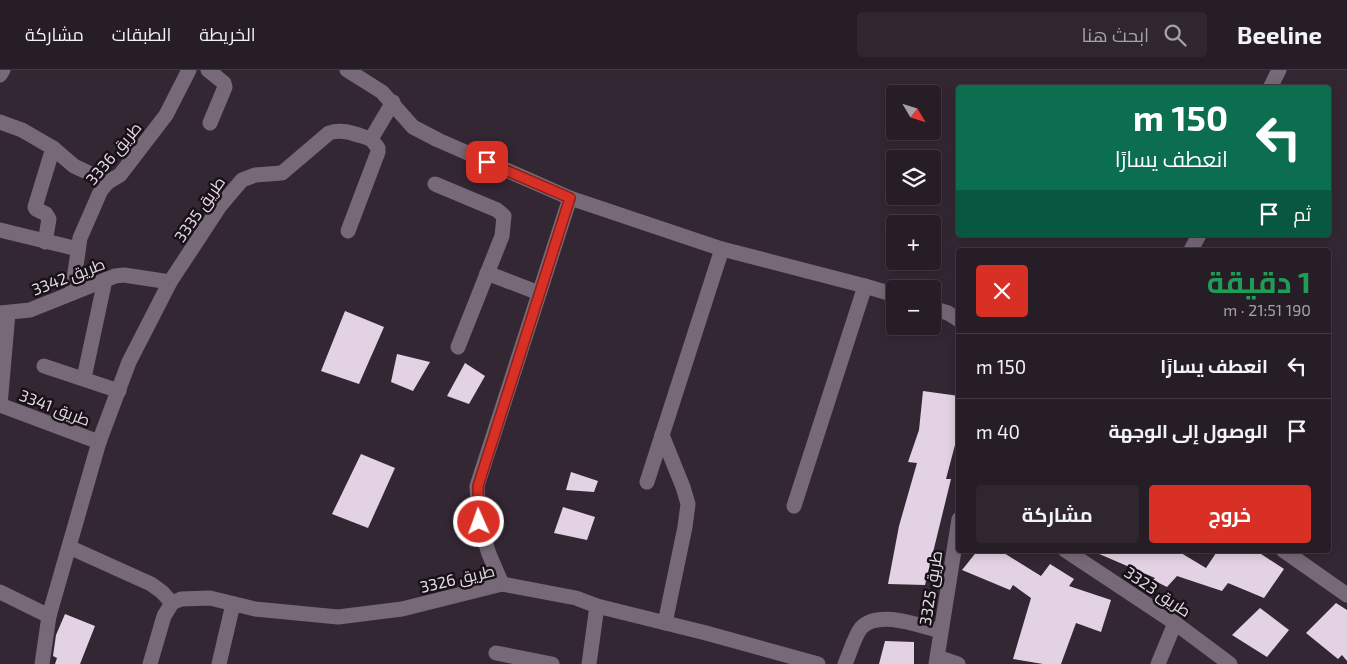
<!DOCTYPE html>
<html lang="ar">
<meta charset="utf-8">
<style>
:root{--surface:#271d27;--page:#2f262f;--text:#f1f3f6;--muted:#a4a2a7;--line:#433b44;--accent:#d93025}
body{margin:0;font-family:"Exo 2",Cairo,sans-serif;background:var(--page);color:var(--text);direction:rtl;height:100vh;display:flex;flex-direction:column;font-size:19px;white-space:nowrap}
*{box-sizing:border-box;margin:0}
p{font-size:16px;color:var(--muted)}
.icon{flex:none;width:28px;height:28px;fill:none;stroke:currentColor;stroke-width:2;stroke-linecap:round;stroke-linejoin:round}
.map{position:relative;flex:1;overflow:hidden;direction:ltr}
.side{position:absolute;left:956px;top:178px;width:375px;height:305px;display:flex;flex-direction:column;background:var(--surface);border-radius:5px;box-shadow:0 2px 12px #0003,0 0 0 1px var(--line);direction:rtl}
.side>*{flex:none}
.banner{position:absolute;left:956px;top:15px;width:375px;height:152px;border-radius:5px;box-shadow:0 2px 12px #0003,0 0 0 1px var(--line);direction:rtl;background:#0b6e4f;color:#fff;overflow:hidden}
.needle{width:32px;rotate:128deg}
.fabs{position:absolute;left:886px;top:15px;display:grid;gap:10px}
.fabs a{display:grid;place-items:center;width:55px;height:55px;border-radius:5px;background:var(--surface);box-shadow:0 2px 12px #0003,0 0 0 1px var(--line);font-size:25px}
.pin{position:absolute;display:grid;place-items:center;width:42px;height:42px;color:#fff;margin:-21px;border-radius:10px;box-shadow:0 2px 8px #0006}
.me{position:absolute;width:55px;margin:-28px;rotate:358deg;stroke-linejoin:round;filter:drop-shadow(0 0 4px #0008)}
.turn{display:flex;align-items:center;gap:18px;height:105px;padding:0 20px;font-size:22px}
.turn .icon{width:65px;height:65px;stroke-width:2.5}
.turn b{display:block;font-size:35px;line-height:42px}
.then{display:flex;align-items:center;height:48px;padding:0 20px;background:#0003;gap:10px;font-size:19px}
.round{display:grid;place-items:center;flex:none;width:52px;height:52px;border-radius:5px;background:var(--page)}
.headline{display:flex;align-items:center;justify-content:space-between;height:85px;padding:0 20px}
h1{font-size:30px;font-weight:700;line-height:38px;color:#1e9e55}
.action{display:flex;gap:10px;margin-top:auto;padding:10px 20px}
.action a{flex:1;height:58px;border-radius:5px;background:var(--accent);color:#fff;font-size:20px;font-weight:700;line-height:58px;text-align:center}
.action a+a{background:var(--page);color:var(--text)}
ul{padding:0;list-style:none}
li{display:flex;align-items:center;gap:15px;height:65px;padding:0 20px;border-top:1px solid var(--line)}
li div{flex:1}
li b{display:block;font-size:19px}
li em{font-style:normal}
header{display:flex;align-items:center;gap:30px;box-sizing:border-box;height:70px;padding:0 25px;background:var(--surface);border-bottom:1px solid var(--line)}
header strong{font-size:24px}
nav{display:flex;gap:28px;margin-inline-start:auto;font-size:18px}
.search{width:350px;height:45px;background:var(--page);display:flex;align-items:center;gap:12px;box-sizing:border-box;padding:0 18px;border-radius:5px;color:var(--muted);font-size:19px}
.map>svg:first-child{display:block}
.building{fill:#e3d2e3}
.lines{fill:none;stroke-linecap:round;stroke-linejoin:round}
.minor{stroke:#786978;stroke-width:15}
.route-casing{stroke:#8d1f18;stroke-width:12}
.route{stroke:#d93025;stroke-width:9}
.labels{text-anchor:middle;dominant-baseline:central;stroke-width:5;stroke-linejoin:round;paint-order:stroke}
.street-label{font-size:16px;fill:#e4dbe4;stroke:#181218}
</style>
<header>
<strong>Beeline</strong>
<div class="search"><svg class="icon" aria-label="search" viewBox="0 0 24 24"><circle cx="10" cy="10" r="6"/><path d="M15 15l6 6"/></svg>ابحث هنا</div>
<nav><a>الخريطة</a><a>الطبقات</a><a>مشاركة</a></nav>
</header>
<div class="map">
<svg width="1347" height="594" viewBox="0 0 1347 594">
<rect width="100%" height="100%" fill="#342734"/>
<g class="building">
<polygon points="345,241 384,257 359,314 321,301"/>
<polygon points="397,284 430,292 413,321 391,312"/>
<polygon points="465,293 485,306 469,334 447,326"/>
<polygon points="923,321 959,326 959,360 946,409 951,409 925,515 888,514 899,456 917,393 908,392 919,360"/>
<polygon points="361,384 395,398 368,458 332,444"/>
<polygon points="571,402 598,411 594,422 566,420"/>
<polygon points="563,437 595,447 587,470 554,463"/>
<polygon points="978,480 999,480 1041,506 1050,494 1074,509 1069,516 1111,530 1101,562 1076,553 1061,594 1043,594 1013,589 1031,528 1013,515 1010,520 962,500"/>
<polygon points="1090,480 1176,480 1206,498 1218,480 1235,480 1256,484 1258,482 1284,499 1264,528 1228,513 1222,521 1177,506 1167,517 1153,510 1155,508"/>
<polygon points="1336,533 1347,540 1347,591 1342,585 1338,589 1306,563"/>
<polygon points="1260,538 1289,560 1267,587 1232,565"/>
<polygon points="65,544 95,556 80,594 55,594 57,588 53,586 56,565"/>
<polygon points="885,571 914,572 914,594 879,594"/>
</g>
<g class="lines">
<g class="minor">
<polyline points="208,0 224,13 225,17 210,53"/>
<polyline points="347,0 382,22 413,57 438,70 570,128 477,416 479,453 489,484 502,514"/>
<polyline points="0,5 3,0"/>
<polyline points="1270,18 1279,0"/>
<polyline points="0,52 22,60 53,78 74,96 108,112"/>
<polyline points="435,114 497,140 504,146 502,166 458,277"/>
<polyline points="570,128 722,179 865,216 895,225"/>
<polyline points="0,160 78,179"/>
<polyline points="348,161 378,82 378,78 371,69"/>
<polyline points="45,172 49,149 46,144 36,139 35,137 53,78"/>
<polyline points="1191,180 1199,165"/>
<polyline points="487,203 539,223"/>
<polyline points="72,223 80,168 101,120 108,112 120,105 166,45 189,0"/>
<polyline points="932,238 948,243 959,250"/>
<polyline points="0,243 30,240 115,206 124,205 170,212"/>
<polyline points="44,296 119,321"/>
<polyline points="84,308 105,210"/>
<polyline points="0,335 99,372"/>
<polyline points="0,335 8,243"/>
<polyline points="662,365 683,417 688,434 685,457 665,553"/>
<polyline points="647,412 722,179"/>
<polyline points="794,436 865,216"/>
<polyline points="69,477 151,514 162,522 172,533"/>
<polyline points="1065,480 1175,553 1230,594"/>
<polyline points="1283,480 1347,525"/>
<polyline points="0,522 49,546"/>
<polyline points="496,583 552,594"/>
<polyline points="938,587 958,594"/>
<path d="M 42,594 L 49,546 L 99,372 L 129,292 L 170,212 L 220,136 L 242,110 L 255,105 L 282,103 L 329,63 C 344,58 357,65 371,69 L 393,32"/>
<polyline points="150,594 164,546 172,533 181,529 210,528 255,539 338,547 402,539 502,514 576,528 597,536 706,563 818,594"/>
<polyline points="219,594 233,534"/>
<polyline points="589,594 597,536"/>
<path d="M 845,594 C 850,583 854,567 861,558 C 878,539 920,556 940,561"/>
<polyline points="936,594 959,449"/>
<polyline points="1158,594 1175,553"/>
</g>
</g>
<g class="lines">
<g class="route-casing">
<polyline id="route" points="479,452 478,416 570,128 487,92"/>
</g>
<use href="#route" class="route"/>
</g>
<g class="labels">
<g class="street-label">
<text transform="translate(113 83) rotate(-50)">طريق 3336</text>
<text transform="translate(199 139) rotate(-55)">طريق 3335</text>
<text transform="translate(68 206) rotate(-21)">طريق 3342</text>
<text transform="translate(55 337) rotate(21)">طريق 3341</text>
<text transform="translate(457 508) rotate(-13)">طريق 3326</text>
<text transform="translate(930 518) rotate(-81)">طريق 3325</text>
<text transform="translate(1158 521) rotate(34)">طريق 3323</text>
</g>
</g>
</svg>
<div class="fabs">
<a><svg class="needle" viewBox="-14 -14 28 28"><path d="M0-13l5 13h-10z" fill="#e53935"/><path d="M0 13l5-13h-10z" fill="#a4a2a7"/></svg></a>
<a><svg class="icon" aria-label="layers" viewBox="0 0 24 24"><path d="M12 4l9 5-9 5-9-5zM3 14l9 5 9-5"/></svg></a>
<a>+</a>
<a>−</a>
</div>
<div class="pin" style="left:487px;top:92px;background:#d93025"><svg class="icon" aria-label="arrive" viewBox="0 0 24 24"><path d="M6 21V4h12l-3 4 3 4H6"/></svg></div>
<svg class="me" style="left:479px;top:452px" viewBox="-20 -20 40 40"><circle r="17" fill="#d93025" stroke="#fff" stroke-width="3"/><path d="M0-11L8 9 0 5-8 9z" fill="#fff"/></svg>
<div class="banner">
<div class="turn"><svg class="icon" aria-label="left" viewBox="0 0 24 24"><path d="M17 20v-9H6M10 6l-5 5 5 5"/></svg><div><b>150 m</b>انعطف يسارًا</div></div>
<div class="then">ثم<svg class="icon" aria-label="arrive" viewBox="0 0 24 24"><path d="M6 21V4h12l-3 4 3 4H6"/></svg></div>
</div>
<section class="side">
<div class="headline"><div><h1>1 دقيقة</h1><p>190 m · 21:51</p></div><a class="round" style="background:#d93025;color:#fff"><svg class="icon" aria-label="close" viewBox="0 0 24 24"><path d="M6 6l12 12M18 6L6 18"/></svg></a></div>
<ul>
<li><svg class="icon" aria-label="left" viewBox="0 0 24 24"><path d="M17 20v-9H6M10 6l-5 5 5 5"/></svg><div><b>انعطف يسارًا</b></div><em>150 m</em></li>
<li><svg class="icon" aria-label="arrive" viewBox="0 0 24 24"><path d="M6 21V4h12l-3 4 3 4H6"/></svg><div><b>الوصول إلى الوجهة</b></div><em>40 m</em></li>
</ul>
<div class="action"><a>خروج</a><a>مشاركة</a></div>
</section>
</div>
